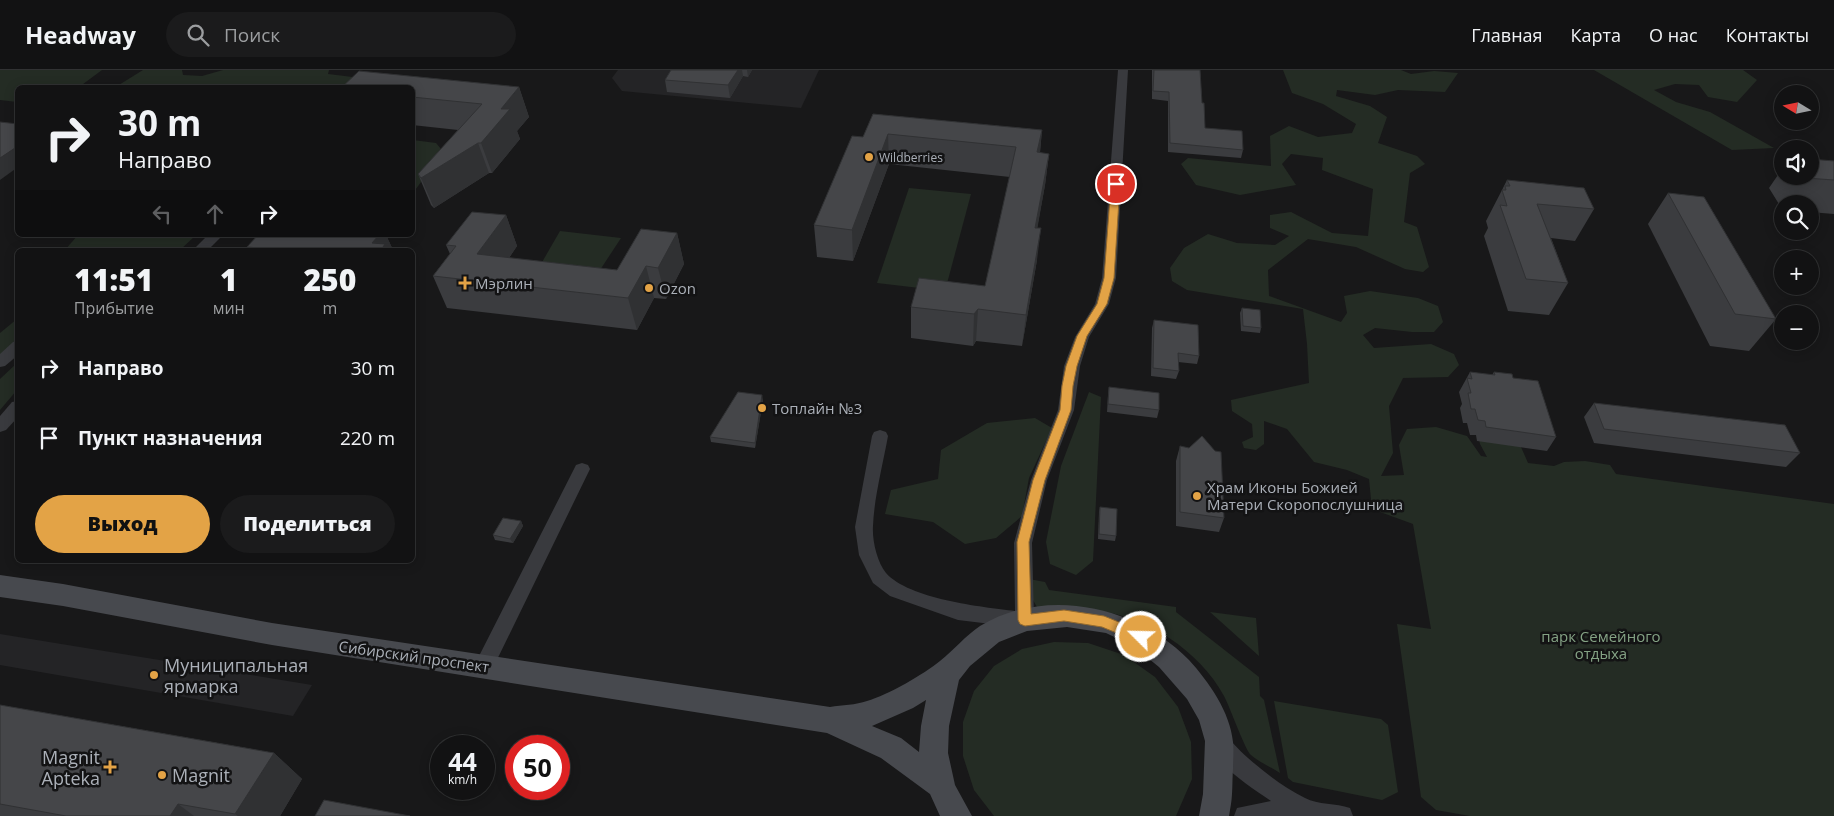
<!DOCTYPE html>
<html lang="ru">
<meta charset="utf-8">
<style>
:root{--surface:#121213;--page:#1b1b1c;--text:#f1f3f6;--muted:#9c9ea0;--line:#313233;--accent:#e3a346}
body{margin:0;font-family:"Open Sans",sans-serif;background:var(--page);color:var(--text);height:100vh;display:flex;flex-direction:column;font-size:19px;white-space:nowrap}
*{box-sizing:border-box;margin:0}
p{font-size:16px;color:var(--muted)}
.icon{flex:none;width:28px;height:28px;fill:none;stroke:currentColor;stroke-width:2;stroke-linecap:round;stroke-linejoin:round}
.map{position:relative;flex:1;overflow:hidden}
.details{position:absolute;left:15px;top:178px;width:400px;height:315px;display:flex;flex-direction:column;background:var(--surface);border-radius:8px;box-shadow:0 2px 12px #0003,0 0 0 1px var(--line)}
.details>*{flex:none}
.top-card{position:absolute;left:15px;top:15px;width:400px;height:152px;border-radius:8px;box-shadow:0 2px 12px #0003,0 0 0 1px var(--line);background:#121213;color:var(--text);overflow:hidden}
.needle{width:32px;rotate:280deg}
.fabs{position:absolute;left:1774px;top:15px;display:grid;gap:10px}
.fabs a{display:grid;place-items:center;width:45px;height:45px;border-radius:50%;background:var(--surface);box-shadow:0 2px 12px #0003,0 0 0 1px var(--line);font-size:25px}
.speed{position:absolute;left:430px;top:665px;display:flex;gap:10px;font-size:25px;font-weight:700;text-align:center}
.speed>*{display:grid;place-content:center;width:65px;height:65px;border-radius:50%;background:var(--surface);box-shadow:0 2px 12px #0003,0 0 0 1px var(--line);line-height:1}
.speed small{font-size:12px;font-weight:400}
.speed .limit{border:8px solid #d22;background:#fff;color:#111}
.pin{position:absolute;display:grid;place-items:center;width:42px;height:42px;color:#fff;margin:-21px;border:2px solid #fff;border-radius:50%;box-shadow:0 1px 5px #0007}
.me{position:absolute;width:55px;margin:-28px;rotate:293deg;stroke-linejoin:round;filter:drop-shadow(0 0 4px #0008)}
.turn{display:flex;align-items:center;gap:18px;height:105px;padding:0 20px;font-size:22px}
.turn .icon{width:65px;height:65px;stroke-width:2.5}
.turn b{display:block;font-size:35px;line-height:42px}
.lanes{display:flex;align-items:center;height:48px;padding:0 20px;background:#0003;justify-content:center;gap:25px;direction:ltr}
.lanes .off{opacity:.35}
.eta{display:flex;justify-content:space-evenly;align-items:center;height:85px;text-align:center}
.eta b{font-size:30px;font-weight:800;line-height:35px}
.action{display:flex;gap:10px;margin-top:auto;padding:10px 20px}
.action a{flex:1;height:58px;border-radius:30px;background:var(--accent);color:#111;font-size:20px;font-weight:800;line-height:58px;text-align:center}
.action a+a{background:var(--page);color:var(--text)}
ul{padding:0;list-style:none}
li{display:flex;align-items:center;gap:15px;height:70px;padding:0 20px}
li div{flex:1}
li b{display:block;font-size:19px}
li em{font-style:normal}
header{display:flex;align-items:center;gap:30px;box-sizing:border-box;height:70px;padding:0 25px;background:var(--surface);border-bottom:1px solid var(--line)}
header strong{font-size:24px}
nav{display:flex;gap:28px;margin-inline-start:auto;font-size:18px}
.search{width:350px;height:45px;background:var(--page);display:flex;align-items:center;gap:12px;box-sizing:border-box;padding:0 18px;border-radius:28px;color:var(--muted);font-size:19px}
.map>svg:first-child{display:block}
.built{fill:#242426}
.green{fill:#242c24}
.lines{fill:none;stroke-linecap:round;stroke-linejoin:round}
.street{fill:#393a3e;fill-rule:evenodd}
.secondary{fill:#47494e;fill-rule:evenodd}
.wall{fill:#3b3c3f}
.shaded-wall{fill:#303133}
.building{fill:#454649;stroke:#303133}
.route{fill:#e3a346;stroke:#946a2e}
.poi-dot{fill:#e3a346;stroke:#131314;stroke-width:2}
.labels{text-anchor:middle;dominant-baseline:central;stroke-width:5;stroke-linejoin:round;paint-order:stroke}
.far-poi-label{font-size:12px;fill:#abb0b8;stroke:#131314;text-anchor:start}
.poi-label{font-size:15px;fill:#abb0b8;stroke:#131314;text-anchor:start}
.park-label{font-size:15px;fill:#84a284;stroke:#131314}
.street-label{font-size:15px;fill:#abb0b8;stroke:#131314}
.near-poi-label{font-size:18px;fill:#abb0b8;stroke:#131314;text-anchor:start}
</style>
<header>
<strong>Headway</strong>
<div class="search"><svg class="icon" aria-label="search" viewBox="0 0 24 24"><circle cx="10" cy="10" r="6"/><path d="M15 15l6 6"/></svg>Поиск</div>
<nav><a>Главная</a><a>Карта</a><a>О нас</a><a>Контакты</a></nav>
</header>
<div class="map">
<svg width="1834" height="746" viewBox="0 0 1834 746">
<rect width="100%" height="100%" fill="#181819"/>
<g class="built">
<polygon points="618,0 819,0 801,38 622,21 612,8"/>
<polygon points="0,564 312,615 293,646 0,595"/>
</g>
<g class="green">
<polygon points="0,0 102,0 79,17 18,18 17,32 0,30"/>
<polygon points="143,0 182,0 183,5 202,6 223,0 329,0 328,4 361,8 354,18 114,18"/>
<polygon points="1283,0 1401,0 1411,4 1434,1 1458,3 1445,22 1398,20 1375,25 1337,20 1336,26 1370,36 1387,47 1378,73 1417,86 1425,94 1410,103 1404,152 1417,157 1429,197 1423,202 1405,199 1356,177 1308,169 1268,200 1269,226 1341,252 1347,243 1344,226 1370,221 1418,228 1438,236 1443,252 1434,262 1412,262 1375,258 1363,265 1374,278 1431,274 1454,284 1459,295 1448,307 1403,308 1389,336 1393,383 1381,406 1404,405 1399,375 1407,359 1436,357 1467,366 1481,386 1487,387 1480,374 1476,356 1515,363 1528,393 1554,396 1564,392 1585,391 1610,395 1616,404 1834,434 1834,746 1470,746 1436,740 1421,727 1397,554 1431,559 1413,454 1372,439 1369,409 1347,400 1314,392 1287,359 1264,351 1264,374 1256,380 1244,378 1242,372 1253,367 1252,354 1232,341 1231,330 1309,313 1307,274 1303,239 1187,220 1172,211 1170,198 1184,178 1208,164 1237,173 1275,175 1289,166 1270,158 1270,145 1291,142 1332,163 1368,166 1373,119 1322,100 1323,88 1291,84 1282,94 1296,115 1240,125 1196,115 1181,94 1188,88 1271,96 1270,66 1289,56 1318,67 1352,63 1356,54 1323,34 1292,23"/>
<polygon points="1594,0 1743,0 1757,10 1737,32 1708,27 1699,15 1675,14 1654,20 1676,32 1710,42 1774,78 1732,80"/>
<polygon points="413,70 436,73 441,79 427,95 421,112 413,123"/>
<polygon points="909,118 971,124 945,221 877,213"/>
<polygon points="560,161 621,168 600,200 541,194"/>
<polygon points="78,165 196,165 180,180 65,180"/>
<polygon points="17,249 17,270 0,286 0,263"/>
<polygon points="17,293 17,320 0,340 0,309"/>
<polygon points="1089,322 1101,327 1093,491 1076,505 1050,494 1046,472 1061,396"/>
<polygon points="1035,348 1052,358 1029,408 1022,446 996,468 965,474 933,452 885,444 891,420 938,409 941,380 987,353"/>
<path d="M 1029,509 L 1045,512 L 1049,520 L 1176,537 L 1176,542 L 1259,607 L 1260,626 L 1264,630 L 1280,703 C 1271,697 1259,692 1251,685 C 1245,680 1230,637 1224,626 C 1199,580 1146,546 1094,540 C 1075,538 1056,538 1037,537 L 1030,525 Z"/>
<polygon points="1210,542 1256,548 1259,586"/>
<polygon points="1054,572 1088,573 1124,585 1155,607 1178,637 1191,672 1192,709 1176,746 994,746 974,720 963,686 963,652 974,621 994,596 1022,579"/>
<polygon points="1274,631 1381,649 1388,655 1398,722 1382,730 1293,712 1288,708"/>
</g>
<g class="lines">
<g class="street">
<path d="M 1118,0 L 1128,0 L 1116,208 L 1109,234 L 1089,267 L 1080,296 L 1074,340 L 1047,410 L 1032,473 L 1034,550 L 1032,556 L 1025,558 L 958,550 L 890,526 L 873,513 L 859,485 L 855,457 L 872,366 L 874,362 L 880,360 L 886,362 L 888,366 C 883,394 874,428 873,456 C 872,470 877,492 886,503 C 909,529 982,537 1015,541 L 1014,473 L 1031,410 L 1058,340 L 1064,296 L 1075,267 L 1095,234 L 1102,208 Z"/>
<polygon points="208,165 223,165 208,180 193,180"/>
<polygon points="18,271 18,285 5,296 0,297 0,284 13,272"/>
<polygon points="18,331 18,347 6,360 0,362 0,346 12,332"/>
<polygon points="582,393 588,395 590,399 491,602 484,605 477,602 474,596 477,590 574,399 576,395"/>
<path d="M 1219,663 C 1231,668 1238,680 1248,688 C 1265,703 1285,718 1305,728 C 1318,735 1336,733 1350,738 L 1353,746 L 1234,746 L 1237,738 L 1271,731 C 1249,716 1220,698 1209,673 L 1212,666 Z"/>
</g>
<path class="secondary" d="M 0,505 L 63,514 L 272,553 L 830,637 C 842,635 856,635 867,631 C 888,625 924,604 940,591 C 954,580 965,566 980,556 C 1046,516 1137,536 1189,590 C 1209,612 1230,642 1233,672 C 1234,681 1233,690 1233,699 C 1232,713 1233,726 1230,740 L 1229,746 L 1199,746 L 1203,724 L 1205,671 L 1199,650 L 1187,629 L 1159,597 L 1133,576 L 1106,563 L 1067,557 L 1027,561 L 999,572 L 970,596 L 959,610 L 949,656 L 948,683 L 955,715 L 972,746 L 940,746 L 930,724 L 881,688 L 827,663 L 272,575 L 63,536 L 0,527 ZM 926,630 L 921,656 L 919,682 L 901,668 L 872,656 L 913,638 Z"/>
</g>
<g class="wall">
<polygon points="671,0 752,0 748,7 743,6 730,28 667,22 665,10"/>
<polygon points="1152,0 1200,0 1202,33 1205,58 1243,80 1241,88 1168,82 1168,31 1152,29"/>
<polygon points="519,17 529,47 517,61 520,69 492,103 489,103 434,138 431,135 418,104 458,60 412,55 412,18"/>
<polygon points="873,44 1042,60 1040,83 1049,84 1045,115 1037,158 1037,190 1022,276 976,271 973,276 911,268 911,237 985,216 1010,107 889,94 853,191 817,187 814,155 863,67"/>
<polygon points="1834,91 1834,144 1810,142 1810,134 1782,134 1782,139 1769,118 1782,99 1782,106 1810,106"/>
<polygon points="1507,110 1594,139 1575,171 1551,168 1568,213 1549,245 1508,241 1484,166 1488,158 1486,151 1502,120"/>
<polygon points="1668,123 1776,249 1749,281 1710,276 1648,154"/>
<polygon points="506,145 517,176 509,188 617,200 677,163 684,194 666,229 654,228 637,260 447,238 433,206 450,184 446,175"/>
<polygon points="258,165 386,165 393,180 249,180 247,177"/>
<polygon points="1242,238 1261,258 1260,263 1241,261 1240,243"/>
<polygon points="1154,250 1199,286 1197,294 1178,292 1179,301 1176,309 1151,306 1152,258"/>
<polygon points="1470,302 1492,305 1494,302 1513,308 1556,367 1547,381 1477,371 1476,365 1470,365 1467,353 1463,353 1460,338 1462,334 1459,322"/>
<polygon points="1109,317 1159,340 1157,348 1107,342 1108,325"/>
<polygon points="763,330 755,378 711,372 710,367"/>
<polygon points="1594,333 1800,383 1786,397 1594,373 1584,347"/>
<polygon points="1180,376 1224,448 1219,462 1176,456 1176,391"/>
<polygon points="1100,437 1116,466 1115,471 1098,469 1099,442"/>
<polygon points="521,451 523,456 513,473 495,470 493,465"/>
<polygon points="0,635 274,683 302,709 280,746 0,746"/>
</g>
<g class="shaded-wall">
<polygon points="738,0 742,0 743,6 730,28 728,15"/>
<polygon points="747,0 752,0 748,7"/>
<polygon points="519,17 529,47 517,61 520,69 492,103 481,73 501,39"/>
<polygon points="1042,60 1039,91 1037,82"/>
<polygon points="888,64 889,94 853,191 852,160"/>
<polygon points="478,73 489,103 434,138 421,108"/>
<polygon points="18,76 18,97 0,110 0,88"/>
<polygon points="1049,84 1045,115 1032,189 1035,158"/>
<polygon points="506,145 517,176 492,213 477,184"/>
<polygon points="1041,158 1037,190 1022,276 1026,245"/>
<polygon points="677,163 684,194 666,229 658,198"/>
<polygon points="379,165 386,165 393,180 376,180 372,173"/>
<polygon points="646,196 654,228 637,260 628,228"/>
<polygon points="978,239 976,271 973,276 974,244"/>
<polygon points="762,325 763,330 755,378 755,373"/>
<polygon points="521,451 523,456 513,473 510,469"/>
<polygon points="274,683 302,709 280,746 238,746 235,744"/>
<polygon points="178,734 194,746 170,746"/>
</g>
<g class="building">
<polygon points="671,0 738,0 728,15 665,10"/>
<polygon points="1154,0 1200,0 1202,33 1204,33 1205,58 1242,61 1243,80 1170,73 1169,22 1153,21"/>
<polygon points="359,1 519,17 501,39 510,39 481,73 478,73 421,108 418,104 482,34 412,27 412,18 341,18"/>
<polygon points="873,44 1042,60 1037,82 1049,84 1035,158 1041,158 1026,245 978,239 974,244 911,237 919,208 985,216 1016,77 888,64 852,160 814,155 852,66 863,67"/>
<polygon points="0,52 18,54 18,76 0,88"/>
<polygon points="1810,89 1834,91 1834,110 1806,108 1805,106 1810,106"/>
<polygon points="1507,110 1584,118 1594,139 1537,134 1568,213 1526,209 1500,135 1507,136 1502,120 1506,120 1505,116 1510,116"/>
<polygon points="1668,123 1704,127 1776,249 1735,244"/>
<polygon points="472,142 506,145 477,184 617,200 641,159 677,163 658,198 646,196 628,228 433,206 456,176 446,175"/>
<polygon points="258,165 379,165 372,173 385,174 381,180 257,180 259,178 247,177"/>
<polygon points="1242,238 1260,240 1261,258 1243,256"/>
<polygon points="1154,250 1198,255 1199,286 1178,283 1179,301 1153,298"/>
<polygon points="1470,302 1495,305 1494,302 1512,304 1513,308 1538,311 1556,367 1486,357 1485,351 1478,350 1475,339 1471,339 1468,323 1471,323 1467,308 1472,309"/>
<polygon points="1109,317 1159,323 1159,340 1108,334"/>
<polygon points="738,322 762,325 755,373 710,367"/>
<polygon points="1594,333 1785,355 1800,383 1604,359"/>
<polygon points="1202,366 1215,381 1221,382 1224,448 1180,442 1180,376 1189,378"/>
<polygon points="1100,437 1117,439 1116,466 1099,464"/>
<polygon points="503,448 521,451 510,469 493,465"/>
<polygon points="0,635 274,683 235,744 178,734 170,746 66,746 0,734"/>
<polygon points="324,730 410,746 315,746"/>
</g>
<polygon class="route" points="1116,111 1120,114 1114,208 1107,234 1087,266 1077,296 1073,316 1071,340 1045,410 1029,472 1031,544 1064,540 1104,546 1146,563 1148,567 1146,571 1141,573 1102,557 1064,551 1025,556 1020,554 1018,550 1017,472 1033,410 1060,340 1062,316 1066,296 1077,266 1097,234 1104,208 1111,114"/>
<g class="poi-dot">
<circle cx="869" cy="87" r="5"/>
<path d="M462.5 205.5h5v5h5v5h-5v5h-5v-5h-5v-5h5z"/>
<circle cx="649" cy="218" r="5"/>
<circle cx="762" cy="338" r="5"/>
<circle cx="1197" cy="426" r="5"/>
<circle cx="154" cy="605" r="5"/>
<path d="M107.5 689.5h5v5h5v5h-5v5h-5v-5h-5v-5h5z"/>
<circle cx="162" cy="705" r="5"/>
</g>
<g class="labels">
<g class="far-poi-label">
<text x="879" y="87">Wildberries</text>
</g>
<g class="poi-label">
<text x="475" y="213">Мэрлин</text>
<text x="659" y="218">Ozon</text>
<text x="772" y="338">Топлайн №3</text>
<text x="1207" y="417">Храм Иконы Божией<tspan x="1207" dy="17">Матери Скоропослушница</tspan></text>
</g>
<g class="park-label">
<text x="1601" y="566">парк Семейного<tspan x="1601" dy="17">отдыха</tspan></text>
</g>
<g class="street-label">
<text transform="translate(414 586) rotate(8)">Сибирский проспект</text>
</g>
<g class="near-poi-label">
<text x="164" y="595">Муниципальная<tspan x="164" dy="21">ярмарка</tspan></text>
<text x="100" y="687" text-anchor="end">Magnit<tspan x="100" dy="21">Apteka</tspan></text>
<text x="172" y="705">Magnit</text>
</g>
</g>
</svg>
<div class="fabs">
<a><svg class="needle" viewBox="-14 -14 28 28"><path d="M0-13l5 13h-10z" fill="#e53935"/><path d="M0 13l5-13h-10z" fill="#9c9ea0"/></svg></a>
<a><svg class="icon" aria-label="sound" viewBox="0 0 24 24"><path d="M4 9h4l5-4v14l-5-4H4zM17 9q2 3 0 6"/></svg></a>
<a><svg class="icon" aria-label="search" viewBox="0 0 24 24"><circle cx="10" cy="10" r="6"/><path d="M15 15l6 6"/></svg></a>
<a>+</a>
<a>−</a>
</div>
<div class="speed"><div>44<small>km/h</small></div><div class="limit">50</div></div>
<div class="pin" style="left:1116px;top:114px;background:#d93025"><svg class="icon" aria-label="arrive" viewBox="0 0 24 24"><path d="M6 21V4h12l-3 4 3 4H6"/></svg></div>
<svg class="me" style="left:1141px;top:567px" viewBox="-20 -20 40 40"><circle r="17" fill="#e3a346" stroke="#fff" stroke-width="3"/><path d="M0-11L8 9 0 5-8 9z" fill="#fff"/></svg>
<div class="top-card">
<div class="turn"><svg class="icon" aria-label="right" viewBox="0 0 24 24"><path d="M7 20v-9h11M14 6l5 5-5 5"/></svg><div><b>30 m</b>Направо</div></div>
<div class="lanes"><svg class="icon off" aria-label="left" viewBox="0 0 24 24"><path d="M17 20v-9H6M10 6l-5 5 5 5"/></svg><svg class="icon off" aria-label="ahead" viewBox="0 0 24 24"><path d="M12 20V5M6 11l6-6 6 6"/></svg><svg class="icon" aria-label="right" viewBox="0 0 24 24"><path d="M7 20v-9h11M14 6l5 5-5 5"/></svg></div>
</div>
<section class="details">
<div class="eta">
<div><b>11:51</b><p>Прибытие</p></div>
<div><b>1</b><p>мин</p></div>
<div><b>250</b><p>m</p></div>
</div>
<ul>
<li><svg class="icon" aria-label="right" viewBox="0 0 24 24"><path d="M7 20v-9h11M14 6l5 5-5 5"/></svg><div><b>Направо</b></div><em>30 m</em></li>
<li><svg class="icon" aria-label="arrive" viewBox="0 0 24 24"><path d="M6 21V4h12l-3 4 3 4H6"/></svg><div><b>Пункт назначения</b></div><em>220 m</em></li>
</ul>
<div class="action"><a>Выход</a><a>Поделиться</a></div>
</section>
</div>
